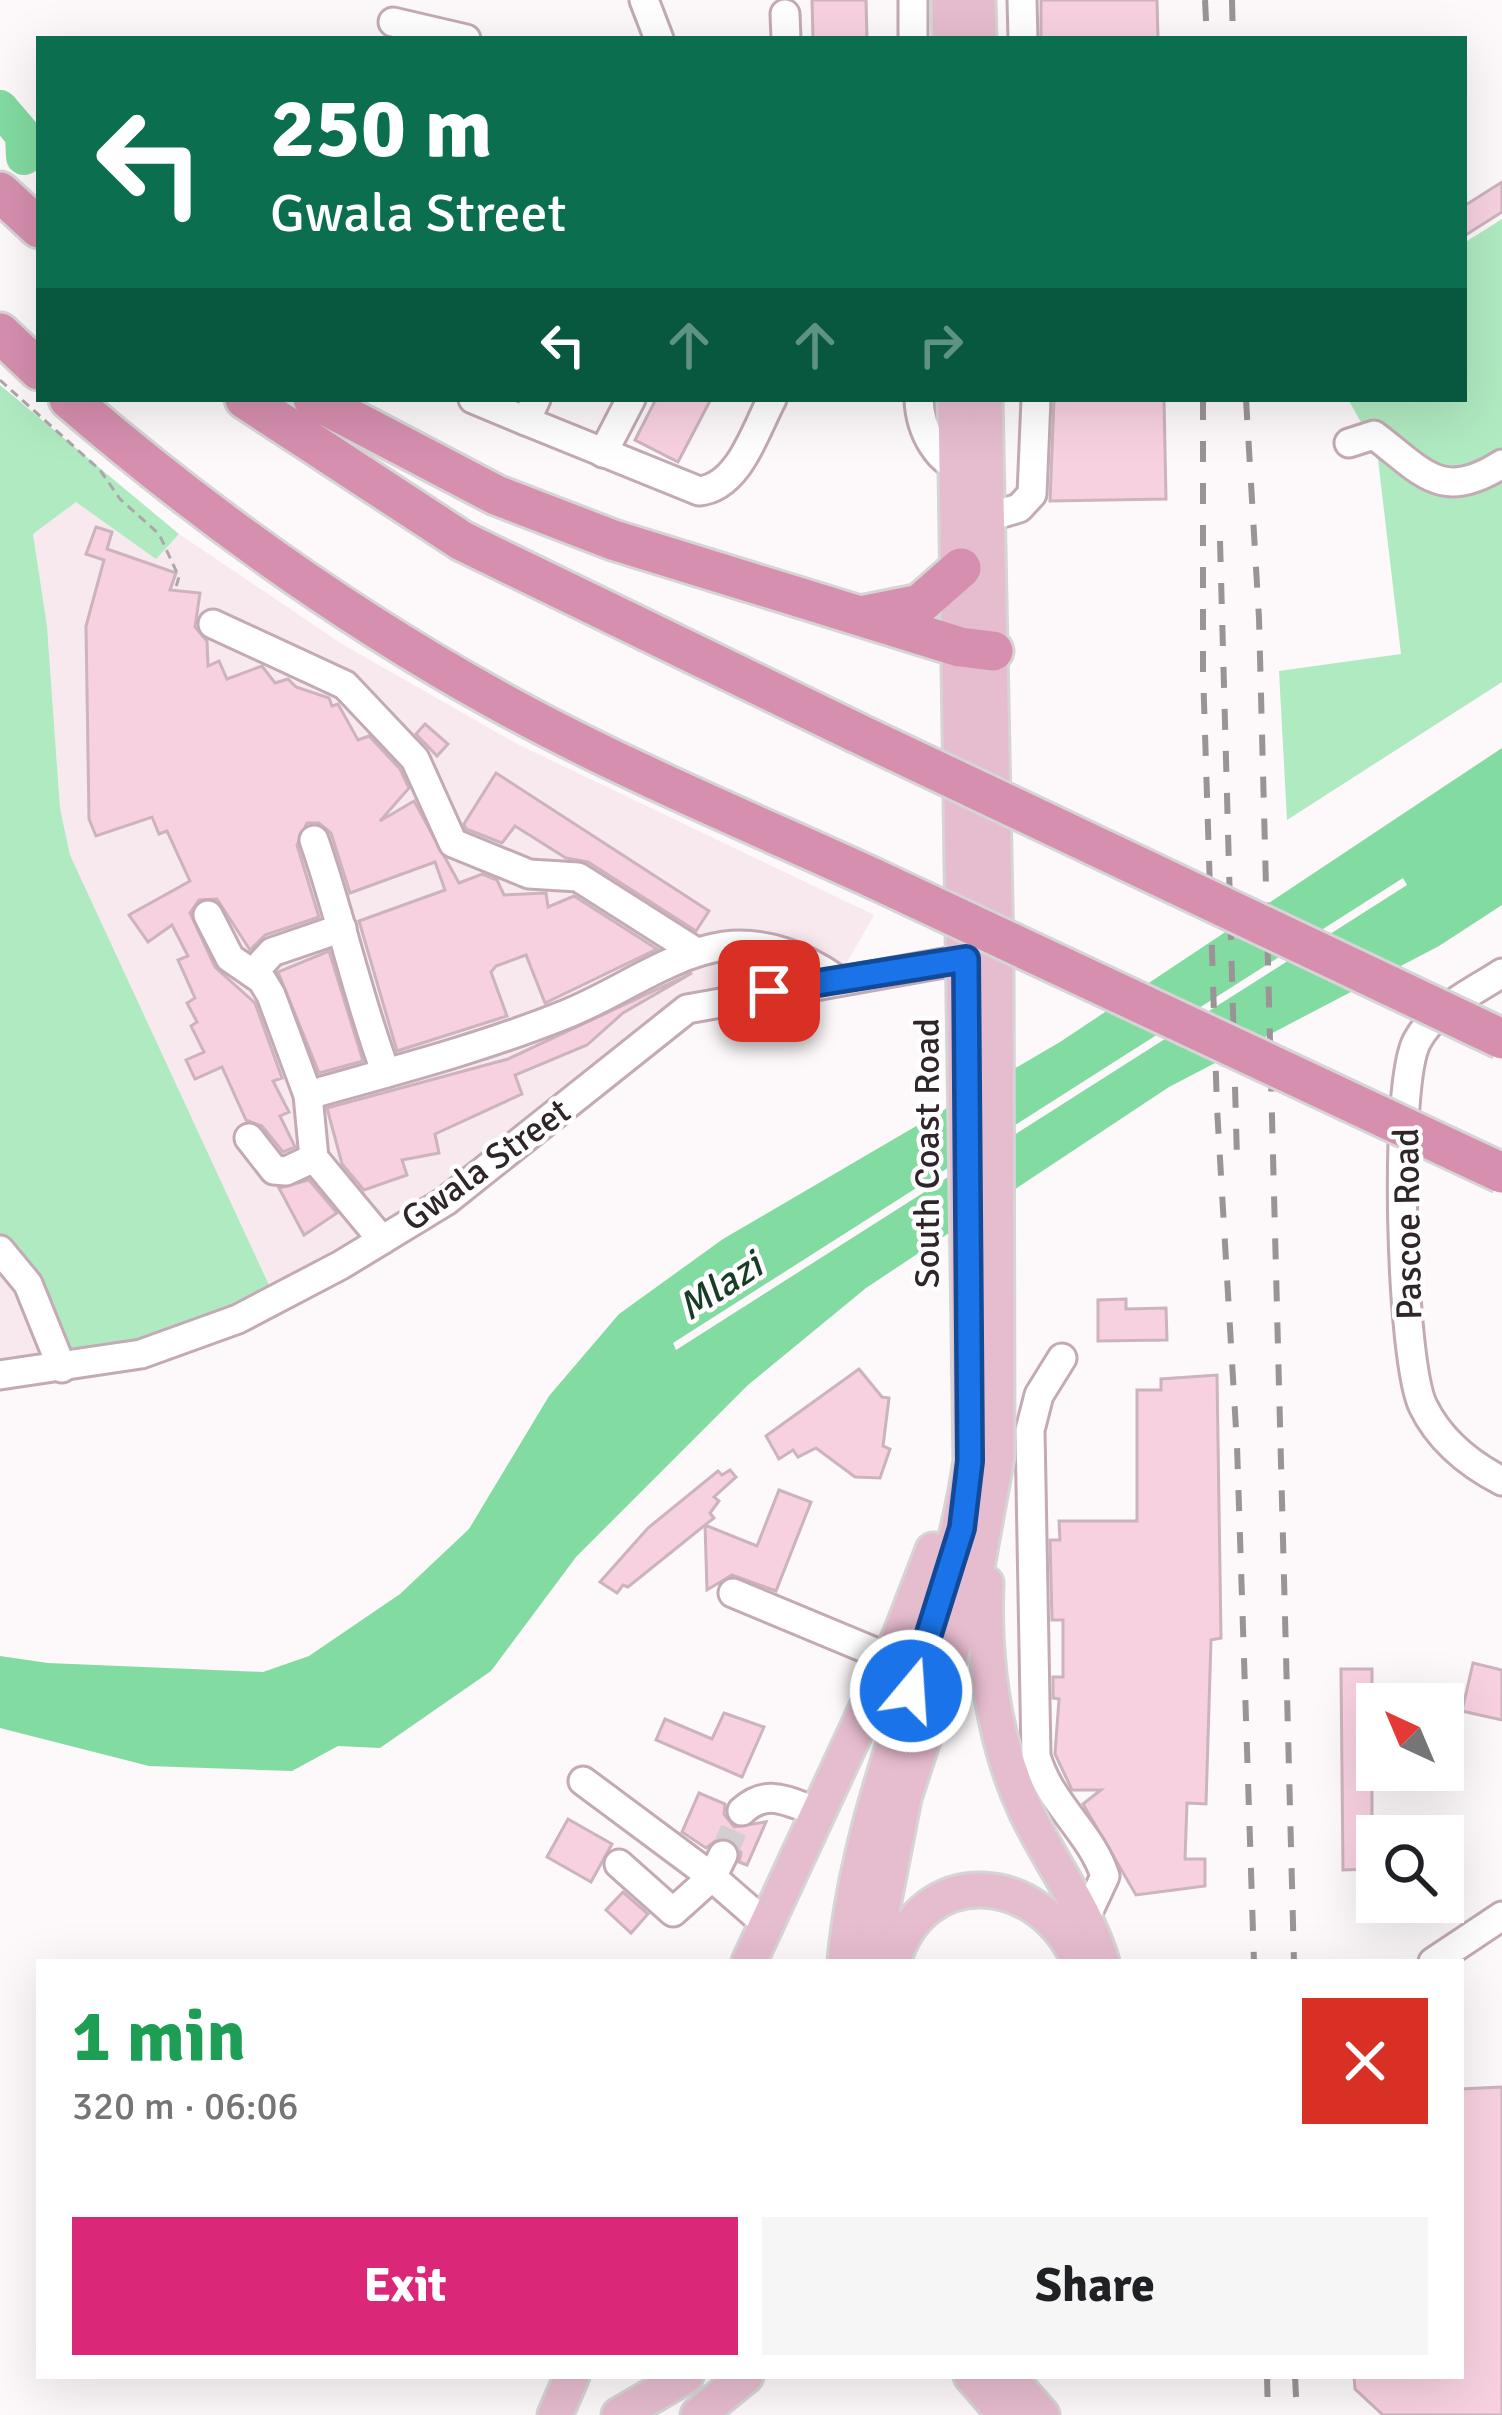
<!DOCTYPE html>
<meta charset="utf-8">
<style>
:root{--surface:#fff;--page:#f6f6f6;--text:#202124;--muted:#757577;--accent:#db2777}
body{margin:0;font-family:Signika,sans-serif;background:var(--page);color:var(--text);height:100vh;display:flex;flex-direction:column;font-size:45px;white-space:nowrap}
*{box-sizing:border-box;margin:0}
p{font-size:39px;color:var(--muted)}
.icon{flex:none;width:66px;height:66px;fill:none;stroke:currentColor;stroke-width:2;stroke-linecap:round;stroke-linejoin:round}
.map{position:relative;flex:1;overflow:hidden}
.panel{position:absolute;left:36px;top:1959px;width:1428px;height:420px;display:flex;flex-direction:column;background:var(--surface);border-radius:0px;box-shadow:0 12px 48px #0002}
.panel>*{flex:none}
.hud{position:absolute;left:36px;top:36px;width:1431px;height:366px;border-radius:0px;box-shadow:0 12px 48px #0002;background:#0b6e4f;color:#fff;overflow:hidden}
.needle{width:78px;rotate:316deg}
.buttons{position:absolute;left:1356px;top:1683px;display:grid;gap:24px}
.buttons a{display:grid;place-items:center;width:108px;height:108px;border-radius:0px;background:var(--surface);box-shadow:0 12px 48px #0002;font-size:60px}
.pin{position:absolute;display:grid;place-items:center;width:102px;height:102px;color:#fff;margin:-51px;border-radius:24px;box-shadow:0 6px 18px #0006}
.me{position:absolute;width:132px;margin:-66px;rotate:18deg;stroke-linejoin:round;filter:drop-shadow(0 0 9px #0008)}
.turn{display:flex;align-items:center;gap:42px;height:252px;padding:0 36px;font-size:54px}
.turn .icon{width:156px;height:156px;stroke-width:2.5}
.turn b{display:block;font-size:84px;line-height:102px}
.lanes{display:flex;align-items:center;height:114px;padding:0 36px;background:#0003;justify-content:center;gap:60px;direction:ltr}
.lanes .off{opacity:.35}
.round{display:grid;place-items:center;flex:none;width:126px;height:126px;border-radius:0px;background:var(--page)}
.headline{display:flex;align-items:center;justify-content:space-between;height:204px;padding:0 36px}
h1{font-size:72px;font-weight:700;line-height:90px;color:#1e9e55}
.cta{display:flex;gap:24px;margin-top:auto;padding:24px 36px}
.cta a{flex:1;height:138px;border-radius:0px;background:var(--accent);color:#fff;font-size:48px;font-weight:700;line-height:138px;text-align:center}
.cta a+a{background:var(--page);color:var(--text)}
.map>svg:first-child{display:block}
.built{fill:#f7e9ee}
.green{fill:#b0eac1}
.water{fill:#82dba0;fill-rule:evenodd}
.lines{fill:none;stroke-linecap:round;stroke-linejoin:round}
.river{stroke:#82dba0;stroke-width:36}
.building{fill:#f8d1e1;stroke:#ccb3bd;stroke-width:3}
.minor-tunnel{stroke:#d4ced0;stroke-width:27;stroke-dasharray:27 14;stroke-linecap:butt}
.minor-casing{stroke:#c3aab4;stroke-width:33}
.major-casing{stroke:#d6d4d4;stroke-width:39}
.highway-casing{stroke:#d6d4d4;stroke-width:45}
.path{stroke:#aea7aa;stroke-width:3;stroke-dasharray:9 6;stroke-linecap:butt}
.minor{stroke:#fff;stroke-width:27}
.major{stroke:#e6bccf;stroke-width:33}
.highway{stroke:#d68faf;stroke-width:39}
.rail{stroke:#9b9497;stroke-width:6;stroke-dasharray:21 21;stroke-linecap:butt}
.highway-bridge-casing{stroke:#d6d4d4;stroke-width:45;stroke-linecap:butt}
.highway-bridge{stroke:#d68faf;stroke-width:39}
.route-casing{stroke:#114b97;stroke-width:30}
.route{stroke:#1a73e8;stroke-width:21}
.labels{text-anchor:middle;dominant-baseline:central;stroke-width:9;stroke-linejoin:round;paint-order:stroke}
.street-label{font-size:36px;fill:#30262a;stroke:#fff}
.water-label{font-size:39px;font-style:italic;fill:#183d26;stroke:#fff}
</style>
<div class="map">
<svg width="1502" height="2415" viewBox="0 0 1502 2415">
<rect width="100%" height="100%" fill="#fdf8fa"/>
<g class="built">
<polygon points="76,502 156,558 179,534 342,644 517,744 874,915 838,978 687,1009 558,1114 275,1298 70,855 60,808 47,626 33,534"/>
<polygon points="0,1248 63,1367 0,1374"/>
</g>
<g class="green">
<polygon points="1502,219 1502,682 1287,820 1279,671 1401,654 1377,451 1348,399 1464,399 1464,243"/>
<polygon points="0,385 179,534 156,559 76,502 33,534 47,626 60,808 70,855 275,1298 63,1367 0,1248"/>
</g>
<path class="water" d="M 1502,748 L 1502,905 L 1439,946 L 1169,1087 L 866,1288 L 748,1385 L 576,1557 L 491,1671 L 380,1748 L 338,1746 L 292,1771 L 149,1766 L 0,1728 L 0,1656 L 48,1663 L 263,1672 L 309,1656 L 400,1594 L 469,1529 L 549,1396 L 619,1314 L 723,1239 L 1060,1042 ZM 1403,878 L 1407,885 L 676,1350 L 673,1343 Z"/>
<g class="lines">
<polyline class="river" points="0,108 23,135 24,157"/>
</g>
<g class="building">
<polygon points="812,0 866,0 867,39 813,39"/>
<polygon points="1041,0 1157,0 1158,39 1041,39"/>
<polygon points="1502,182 1502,212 1464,236 1464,206"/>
<polygon points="656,399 711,399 678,462 635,440"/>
<polygon points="1054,399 1164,399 1166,499 1050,501"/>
<polygon points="96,527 112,532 107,549 176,573 170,590 200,593 195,627 207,641 208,666 219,661 227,679 262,666 275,683 288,679 296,687 329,698 332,706 338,704 358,740 369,736 400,769 409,788 380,821 414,801 459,883 482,874 497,880 504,895 546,893 548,907 574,896 657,949 545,1003 526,955 496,966 491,972 507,1016 397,1051 359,921 445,890 435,862 350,893 331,833 319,823 307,823 297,845 319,917 265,935 250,950 217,899 199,900 190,913 215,967 255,1003 282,1078 273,1081 289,1112 280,1116 295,1147 283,1152 262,1126 246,1120 222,1067 195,1079 186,1060 204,1052 191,1026 197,1022 187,1003 195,998 178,960 188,956 172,925 148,942 129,915 190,881 167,831 159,834 152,817 96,836 89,819 86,626 104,560 86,554"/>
<polygon points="425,724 448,744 437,756 416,734"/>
<polygon points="496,773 709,911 696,931 588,862 566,858 515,826 502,843 466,829 464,824"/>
<polygon points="329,951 363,1061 319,1073 278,972"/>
<polygon points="692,973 623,1013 587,1045 515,1075 522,1094 435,1134 439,1153 402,1160 407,1175 364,1190 342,1164 327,1108 508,1059"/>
<polygon points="309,1180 337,1213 304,1235 279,1188"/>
<polygon points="1126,1299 1126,1309 1166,1308 1167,1340 1098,1341 1098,1300"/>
<polygon points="859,1369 882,1397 889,1398 883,1446 890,1449 880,1478 855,1477 816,1448 798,1457 793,1450 779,1459 766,1436"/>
<polygon points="1217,1375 1221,1638 1211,1640 1206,1804 1187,1803 1185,1859 1205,1859 1205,1886 1136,1895 1083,1804 1101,1790 1072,1790 1055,1754 1059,1699 1053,1698 1053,1677 1063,1677 1063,1620 1052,1620 1050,1540 1060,1540 1059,1521 1137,1521 1137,1390 1161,1390 1161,1379"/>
<polygon points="730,1470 736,1477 714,1497 719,1501 710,1513 714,1518 705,1525 757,1546 779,1490 811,1502 776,1591 732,1575 707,1590 705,1525 628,1587 623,1585 617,1593 600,1582 648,1528 718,1471 722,1475"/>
<polygon points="1473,1663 1502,1670 1502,1720 1462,1711"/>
<polygon points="1341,1669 1372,1669 1372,1869 1343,1870"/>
<polygon points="724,1713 764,1727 742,1777 656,1740 665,1719 712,1739"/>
<polygon points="699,1793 725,1804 724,1814 734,1827 766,1822 747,1865 739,1862 741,1853 732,1840 721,1837 706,1848 682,1832"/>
<polygon points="568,1819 612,1844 591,1882 547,1857"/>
<polygon points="623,1892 648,1914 631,1933 606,1910"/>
<polygon points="1502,2087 1502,2415 1383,2415 1355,2389 1354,2376 1461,2376 1461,2089"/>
</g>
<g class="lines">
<polyline class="minor-tunnel" points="723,1855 742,1811"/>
<g class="minor-casing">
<g id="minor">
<polyline points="644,0 659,39"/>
<polyline points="913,0 913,39"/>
<polyline points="1022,0 1023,39"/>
<polyline points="785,14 786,39"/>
<polyline points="393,22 466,39"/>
<polyline points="473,399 526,421 536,399"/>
<path d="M 919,399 C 920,429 937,467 971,470"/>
<path d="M 526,421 L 699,491 C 739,487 755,431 772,399"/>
<path d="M 1349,443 L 1374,435 C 1423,472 1441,503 1502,464"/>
<polyline points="603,453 631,399"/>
<polyline points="989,517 1019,508 1032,494 1036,399"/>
<polyline points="213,624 345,685 415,759 453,843 529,874 578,877 696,952"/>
<path d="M 314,840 C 341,917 357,996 386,1073"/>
<polyline points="208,915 230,958 262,980 271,995 308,1095 314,1158 382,1240"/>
<polyline points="253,973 272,952 342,928"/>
<path d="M 1502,973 C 1473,992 1433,1010 1417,1041 C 1393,1085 1401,1361 1423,1406 C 1440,1441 1469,1464 1502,1481"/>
<path d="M 308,1095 C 393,1071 482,1048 564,1015 C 616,995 669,954 724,946 C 764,941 804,956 836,979"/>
<polyline points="249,1138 274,1170 286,1171 314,1158"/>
<polyline points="0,1250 28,1284 62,1368"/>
<path d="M 1062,1358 L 1039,1395 L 1030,1430 L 1036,1756 C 1050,1805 1091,1832 1105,1876 L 1085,1919"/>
<polyline points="0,1375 141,1354 238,1319 341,1265 446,1201 687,1009 966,959"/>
<polyline points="733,1593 889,1658"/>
<polyline points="583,1781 712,1877 673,1912 619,1864"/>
<path d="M 742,1811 C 767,1788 786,1801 815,1811"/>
<polyline points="723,1855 712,1877 766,1924"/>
<polyline points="1433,1962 1502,1916"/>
</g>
</g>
<g class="major-casing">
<g id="major">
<polyline points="949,0 950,39"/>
<polyline points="978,0 979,39"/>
<path d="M 986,1583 C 983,1661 993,1740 1026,1811 C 1050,1862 1086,1908 1102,1962"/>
<polyline points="749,1962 899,1638 933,1550"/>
<path d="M 845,1962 C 860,1789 946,1632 971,1461 L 955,399"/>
<polyline points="872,1962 904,1798 974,1583 997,1456 996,955 985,399"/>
<path d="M 893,1962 C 923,1860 1042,1872 1079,1962"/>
<polyline points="971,2376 1005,2415"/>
<polyline points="1008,2376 1042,2415"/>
<polyline points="555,2415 572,2376"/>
<polyline points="619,2415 686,2376"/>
<polyline points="698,2415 746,2376"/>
</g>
</g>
<g class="highway-casing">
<g id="highway">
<polyline points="0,192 39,228"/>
<polyline points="0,333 39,370"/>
<path d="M 69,399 C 201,513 342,614 495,699 C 617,767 748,821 875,879"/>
<polyline points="245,399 462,541 855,732"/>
<polyline points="313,399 496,495 613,540 960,647 993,651"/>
<polyline points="865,615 920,604 961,568"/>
</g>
</g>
<polyline class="path" points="0,380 100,470 120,499 159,534 179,577 175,590"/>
<use href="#minor" class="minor"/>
<use href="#major" class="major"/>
<use href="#highway" class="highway"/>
<g class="rail">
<polyline points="1205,0 1207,39"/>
<polyline points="1232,0 1233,39"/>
<polyline points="1203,399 1203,671 1217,1108 1237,1446 1254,1962"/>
<polyline points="1246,399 1259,618 1294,1962"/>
<polyline points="1220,541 1237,1159"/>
<polyline points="1267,2376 1268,2415"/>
<polyline points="1295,2376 1297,2415"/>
</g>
<g class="highway-bridge-casing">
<g id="highway-bridge">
<polyline points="855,732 1502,1039"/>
<polyline points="875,879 1502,1173"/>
</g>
</g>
<use href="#highway-bridge" class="highway-bridge"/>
</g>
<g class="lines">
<g class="route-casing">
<polyline id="route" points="769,991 966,959 970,1461 962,1528 911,1691"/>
</g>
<use href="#route" class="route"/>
</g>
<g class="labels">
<g class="street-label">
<text transform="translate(927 1153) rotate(-90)">South Coast Road</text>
<text transform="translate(486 1165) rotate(-36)">Gwala Street</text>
<text transform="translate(1408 1224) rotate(-91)">Pascoe Road</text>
</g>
<g class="water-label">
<text transform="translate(720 1286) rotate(-33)">Mlazi</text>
</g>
</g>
</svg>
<div class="buttons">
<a><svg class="needle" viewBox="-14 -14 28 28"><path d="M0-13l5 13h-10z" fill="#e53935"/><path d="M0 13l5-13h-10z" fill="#757577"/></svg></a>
<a><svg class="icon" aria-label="search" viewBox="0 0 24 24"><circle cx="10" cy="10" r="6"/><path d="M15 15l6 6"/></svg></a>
</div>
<div class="pin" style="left:769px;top:991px;background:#d93025"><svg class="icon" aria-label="arrive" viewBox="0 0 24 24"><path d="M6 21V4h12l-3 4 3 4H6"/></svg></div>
<svg class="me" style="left:911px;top:1691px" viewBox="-20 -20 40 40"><circle r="17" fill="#1a73e8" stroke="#fff" stroke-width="3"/><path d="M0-11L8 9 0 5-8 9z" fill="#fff"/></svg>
<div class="hud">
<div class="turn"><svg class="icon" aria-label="left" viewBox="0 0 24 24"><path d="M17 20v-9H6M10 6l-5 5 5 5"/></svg><div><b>250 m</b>Gwala Street</div></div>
<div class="lanes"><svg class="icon" aria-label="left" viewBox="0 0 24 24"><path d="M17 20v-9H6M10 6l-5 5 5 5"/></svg><svg class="icon off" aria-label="ahead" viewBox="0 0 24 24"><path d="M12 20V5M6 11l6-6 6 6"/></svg><svg class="icon off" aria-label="ahead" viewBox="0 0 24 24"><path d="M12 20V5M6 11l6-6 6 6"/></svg><svg class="icon off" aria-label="right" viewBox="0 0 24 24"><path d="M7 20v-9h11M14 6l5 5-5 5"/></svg></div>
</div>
<section class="panel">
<div class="headline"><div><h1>1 min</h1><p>320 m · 06:06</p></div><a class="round" style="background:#d93025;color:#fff"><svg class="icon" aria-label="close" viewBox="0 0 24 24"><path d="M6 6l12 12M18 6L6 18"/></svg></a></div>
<div class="cta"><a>Exit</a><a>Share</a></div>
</section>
</div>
